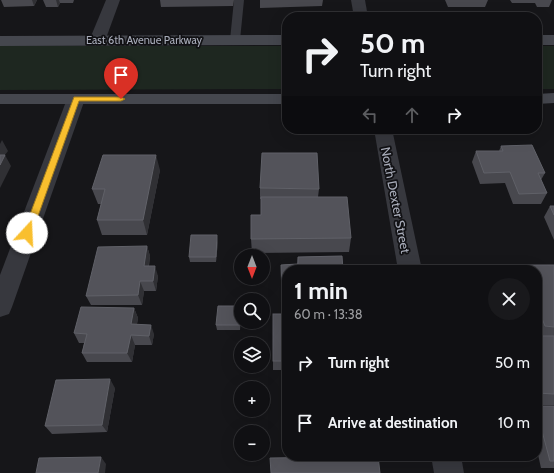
<!DOCTYPE html>
<meta charset="utf-8">
<style>
:root{--surface:#101013;--page:#19191c;--text:#f1f3f6;--muted:#9c9da0;--line:#303033}
body{margin:0;font-family:Cabin,sans-serif;background:var(--page);color:var(--text);height:100vh;display:flex;flex-direction:column;font-size:15px;white-space:nowrap}
*{box-sizing:border-box;margin:0}
p{font-size:13px;color:var(--muted)}
.icon{flex:none;width:22px;height:22px;fill:none;stroke:currentColor;stroke-width:2;stroke-linecap:round;stroke-linejoin:round}
.map{position:relative;flex:1;overflow:hidden}
.drawer{position:absolute;left:282px;top:265px;width:260px;height:196px;display:flex;flex-direction:column;background:var(--surface);border-radius:16px;box-shadow:0 4px 16px #0002,0 0 0 1px var(--line)}
.drawer>*{flex:none}
.guide{position:absolute;left:282px;top:12px;width:260px;height:122px;border-radius:16px;box-shadow:0 4px 16px #0002,0 0 0 1px var(--line);background:#101013;color:var(--text);overflow:hidden}
.needle{width:26px;rotate:180deg}
.fabs{position:absolute;left:234px;top:249px;display:grid;gap:8px}
.fabs a{display:grid;place-items:center;width:36px;height:36px;border-radius:50%;background:var(--surface);box-shadow:0 4px 16px #0002,0 0 0 1px var(--line);font-size:20px}
.pin{position:absolute;display:grid;place-items:center;width:34px;height:34px;color:#fff;margin:-41px -17px;border-radius:50% 50% 50% 0;rotate:-45deg;box-shadow:0 0 4px #0007}
.pin .icon{rotate:45deg}
.me{position:absolute;width:44px;margin:-22px;rotate:20deg;stroke-linejoin:round;filter:drop-shadow(0 0 3px #0008)}
.turn{display:flex;align-items:center;gap:14px;height:84px;padding:0 12px;font-size:18px}
.turn .icon{width:52px;height:52px;stroke-width:2.5}
.turn b{display:block;font-size:28px;line-height:34px}
.lanes{display:flex;align-items:center;height:38px;padding:0 12px;background:#0003;justify-content:center;gap:20px;direction:ltr}
.lanes .off{opacity:.35}
.round{display:grid;place-items:center;flex:none;width:42px;height:42px;border-radius:21px;background:var(--page)}
.summary{display:flex;align-items:center;justify-content:space-between;height:68px;padding:0 12px}
h1{font-size:24px;font-weight:700;line-height:30px}
ul{padding:0;list-style:none}
li{display:flex;align-items:center;gap:12px;height:60px;padding:0 12px}
li div{flex:1}
li b{display:block;font-size:15px}
li em{font-style:normal}
.map>svg:first-child{display:block}
.green{fill:#1e2720}
.lines{fill:none;stroke-linecap:round;stroke-linejoin:round}
.lane{fill:#37383e;fill-rule:evenodd}
.street{fill:#37383e;fill-rule:evenodd}
.secondary{fill:#45474e;fill-rule:evenodd}
.wall{fill:#48484e}
.shaded-wall{fill:#303034}
.building{fill:#53535a;stroke:#606168}
.route{fill:#f9bf2e;stroke:#a27c1e}
.labels{text-anchor:middle;dominant-baseline:central;stroke-width:3.5;stroke-linejoin:round;paint-order:stroke}
.far-street-label{font-size:11px;fill:#a8acb9;stroke:#111114}
.street-label{font-size:13px;fill:#a8acb9;stroke:#111114}
</style>
<div class="map">
<svg width="554" height="473" viewBox="0 0 554 473">
<rect width="100%" height="100%" fill="#161619"/>
<g class="green">
<polygon points="0,46 287,46 287,89 0,90"/>
<rect x="537" y="46" width="17" height="43"/>
</g>
<g class="lines">
<polygon class="lane" points="234,0 244,0 240,40 235,43 230,40"/>
<g class="street">
<polygon points="106,0 120,0 105,41 103,44 97,46 91,44 89,41"/>
<polygon points="351,0 365,0 368,17 354,17"/>
<polygon points="76,94 82,95 85,99 12,307 9,314 0,317 0,275 67,99 70,95"/>
<polygon points="374,129 392,129 422,270 398,270"/>
<polygon points="431,456 461,456 464,473 434,473"/>
</g>
<g class="secondary">
<polygon points="287,35 287,45 0,46 0,36"/>
<rect x="537" y="35" width="17" height="10"/>
<polygon points="554,93 554,103 537,104 537,94"/>
<rect x="0" y="94" width="287" height="10"/>
</g>
</g>
<g class="wall">
<polygon points="1,0 37,0 34,6 4,7"/>
<polygon points="43,0 74,0 73,3 60,3 58,7 46,7"/>
<polygon points="160,0 234,0 233,6 161,7"/>
<polygon points="260,0 323,0 322,6 260,8"/>
<polygon points="445,0 488,0 485,7 448,7"/>
<polygon points="510,0 552,0 549,7 537,7 535,3 512,3"/>
<polygon points="501,146 545,173 541,180 547,193 541,204 513,204 505,183 480,184 472,162 476,151 499,151"/>
<polygon points="160,170 147,235 102,235 97,220 101,204 98,204 92,189"/>
<polygon points="260,188 319,189 318,197 351,238 349,252 252,253 251,239 261,215 261,199 260,199"/>
<polygon points="550,206 554,206 554,240 544,217"/>
<polygon points="218,241 216,262 190,262 189,257"/>
<polygon points="147,246 150,256 149,266 158,276 156,291 144,291 142,305 91,305 86,296"/>
<polygon points="342,256 287,270 287,306 282,306 281,265 297,264 298,257"/>
<polygon points="525,265 554,265 554,405 537,405 537,336 538,336 537,334 537,270 522,270"/>
<polygon points="241,306 240,330 217,330 216,325"/>
<polygon points="134,308 138,318 137,324 154,334 152,345 135,345 132,362 87,362 82,353 84,343 79,343 74,333"/>
<rect x="273" y="314" width="14" height="56"/>
<polygon points="115,388 107,432 52,434 45,426"/>
<polygon points="537,406 554,406 554,468 541,468 537,450"/>
</g>
<g class="shaded-wall">
<polygon points="32,0 37,0 34,6"/>
<polygon points="56,0 59,0 60,3 58,7"/>
<polygon points="2,140 8,151 5,155 11,166 0,188 0,144"/>
<polygon points="156,155 160,170 147,235 143,220"/>
<polygon points="217,235 218,241 216,262 216,257"/>
<polygon points="147,246 150,256 147,276 144,266"/>
<polygon points="155,266 158,276 156,291 153,281"/>
<polygon points="140,281 144,291 142,305 138,295"/>
<polygon points="241,306 241,317 240,330 240,325"/>
<polygon points="134,308 138,318 135,334 131,324"/>
<polygon points="151,325 154,334 152,345 149,336"/>
<polygon points="131,335 135,345 132,362 127,353"/>
<polygon points="110,379 115,388 107,432 102,425"/>
<polygon points="101,457 106,464 105,473 98,473"/>
</g>
<g class="building">
<polygon points="532,145 545,173 538,173 547,193 519,194 510,172 484,173 476,151 503,151 501,146"/>
<polygon points="262,153 317,153 319,189 260,188"/>
<polygon points="0,155 5,155 0,165"/>
<polygon points="103,155 156,155 143,220 97,220 105,189 92,189"/>
<polygon points="261,197 347,197 351,238 251,239 251,215 261,215"/>
<polygon points="550,206 554,206 554,215"/>
<polygon points="191,235 217,235 216,257 189,257"/>
<polygon points="147,246 144,266 155,266 153,281 140,281 138,295 86,296 98,247"/>
<polygon points="342,256 343,270 287,270 287,296 282,296 281,265 298,264 298,257"/>
<polygon points="525,265 554,265 554,327 545,326 540,313 537,313 537,270 527,270"/>
<polygon points="218,306 241,306 240,325 216,325"/>
<polygon points="81,307 134,308 131,324 151,325 149,336 131,335 127,353 82,353 87,334 74,333"/>
<rect x="273" y="314" width="14" height="47"/>
<polygon points="537,336 554,336 554,394 537,393"/>
<polygon points="110,379 102,425 45,426 56,380"/>
<polygon points="537,406 554,406 554,461 550,461 537,412"/>
<polygon points="337,456 378,456 380,473 271,473 270,458 337,457"/>
<polygon points="101,457 98,473 36,473 39,458"/>
</g>
<polygon class="route" points="74,97 121,97 125,99 121,101 79,101 32,233 27,236 24,235 23,233"/>
<g class="labels">
<g class="far-street-label">
<text x="144" y="40">East 6th Avenue Parkway</text>
</g>
<g class="street-label">
<text transform="translate(396 200) rotate(79)">North Dexter Street</text>
</g>
</g>
</svg>
<div class="fabs">
<a><svg class="needle" viewBox="-14 -14 28 28"><path d="M0-13l5 13h-10z" fill="#e53935"/><path d="M0 13l5-13h-10z" fill="#9c9da0"/></svg></a>
<a><svg class="icon" aria-label="search" viewBox="0 0 24 24"><circle cx="10" cy="10" r="6"/><path d="M15 15l6 6"/></svg></a>
<a><svg class="icon" aria-label="layers" viewBox="0 0 24 24"><path d="M12 4l9 5-9 5-9-5zM3 14l9 5 9-5"/></svg></a>
<a>+</a>
<a>−</a>
</div>
<div class="pin" style="left:121px;top:99px;background:#d93025"><svg class="icon" aria-label="arrive" viewBox="0 0 24 24"><path d="M6 21V4h12l-3 4 3 4H6"/></svg></div>
<svg class="me" style="left:27px;top:233px" viewBox="-20 -20 40 40"><circle r="19" fill="#fff"/><path d="M0-13L10 11 0 6-10 11z" fill="#f9bf2e"/></svg>
<div class="guide">
<div class="turn"><svg class="icon" aria-label="right" viewBox="0 0 24 24"><path d="M7 20v-9h11M14 6l5 5-5 5"/></svg><div><b>50 m</b>Turn right</div></div>
<div class="lanes"><svg class="icon off" aria-label="left" viewBox="0 0 24 24"><path d="M17 20v-9H6M10 6l-5 5 5 5"/></svg><svg class="icon off" aria-label="ahead" viewBox="0 0 24 24"><path d="M12 20V5M6 11l6-6 6 6"/></svg><svg class="icon" aria-label="right" viewBox="0 0 24 24"><path d="M7 20v-9h11M14 6l5 5-5 5"/></svg></div>
</div>
<section class="drawer">
<div class="summary"><div><h1>1 min</h1><p>60 m · 13:38</p></div><a class="round"><svg class="icon" aria-label="close" viewBox="0 0 24 24"><path d="M6 6l12 12M18 6L6 18"/></svg></a></div>
<ul>
<li><svg class="icon" aria-label="right" viewBox="0 0 24 24"><path d="M7 20v-9h11M14 6l5 5-5 5"/></svg><div><b>Turn right</b></div><em>50 m</em></li>
<li><svg class="icon" aria-label="arrive" viewBox="0 0 24 24"><path d="M6 21V4h12l-3 4 3 4H6"/></svg><div><b>Arrive at destination</b></div><em>10 m</em></li>
</ul>
</section>
</div>
